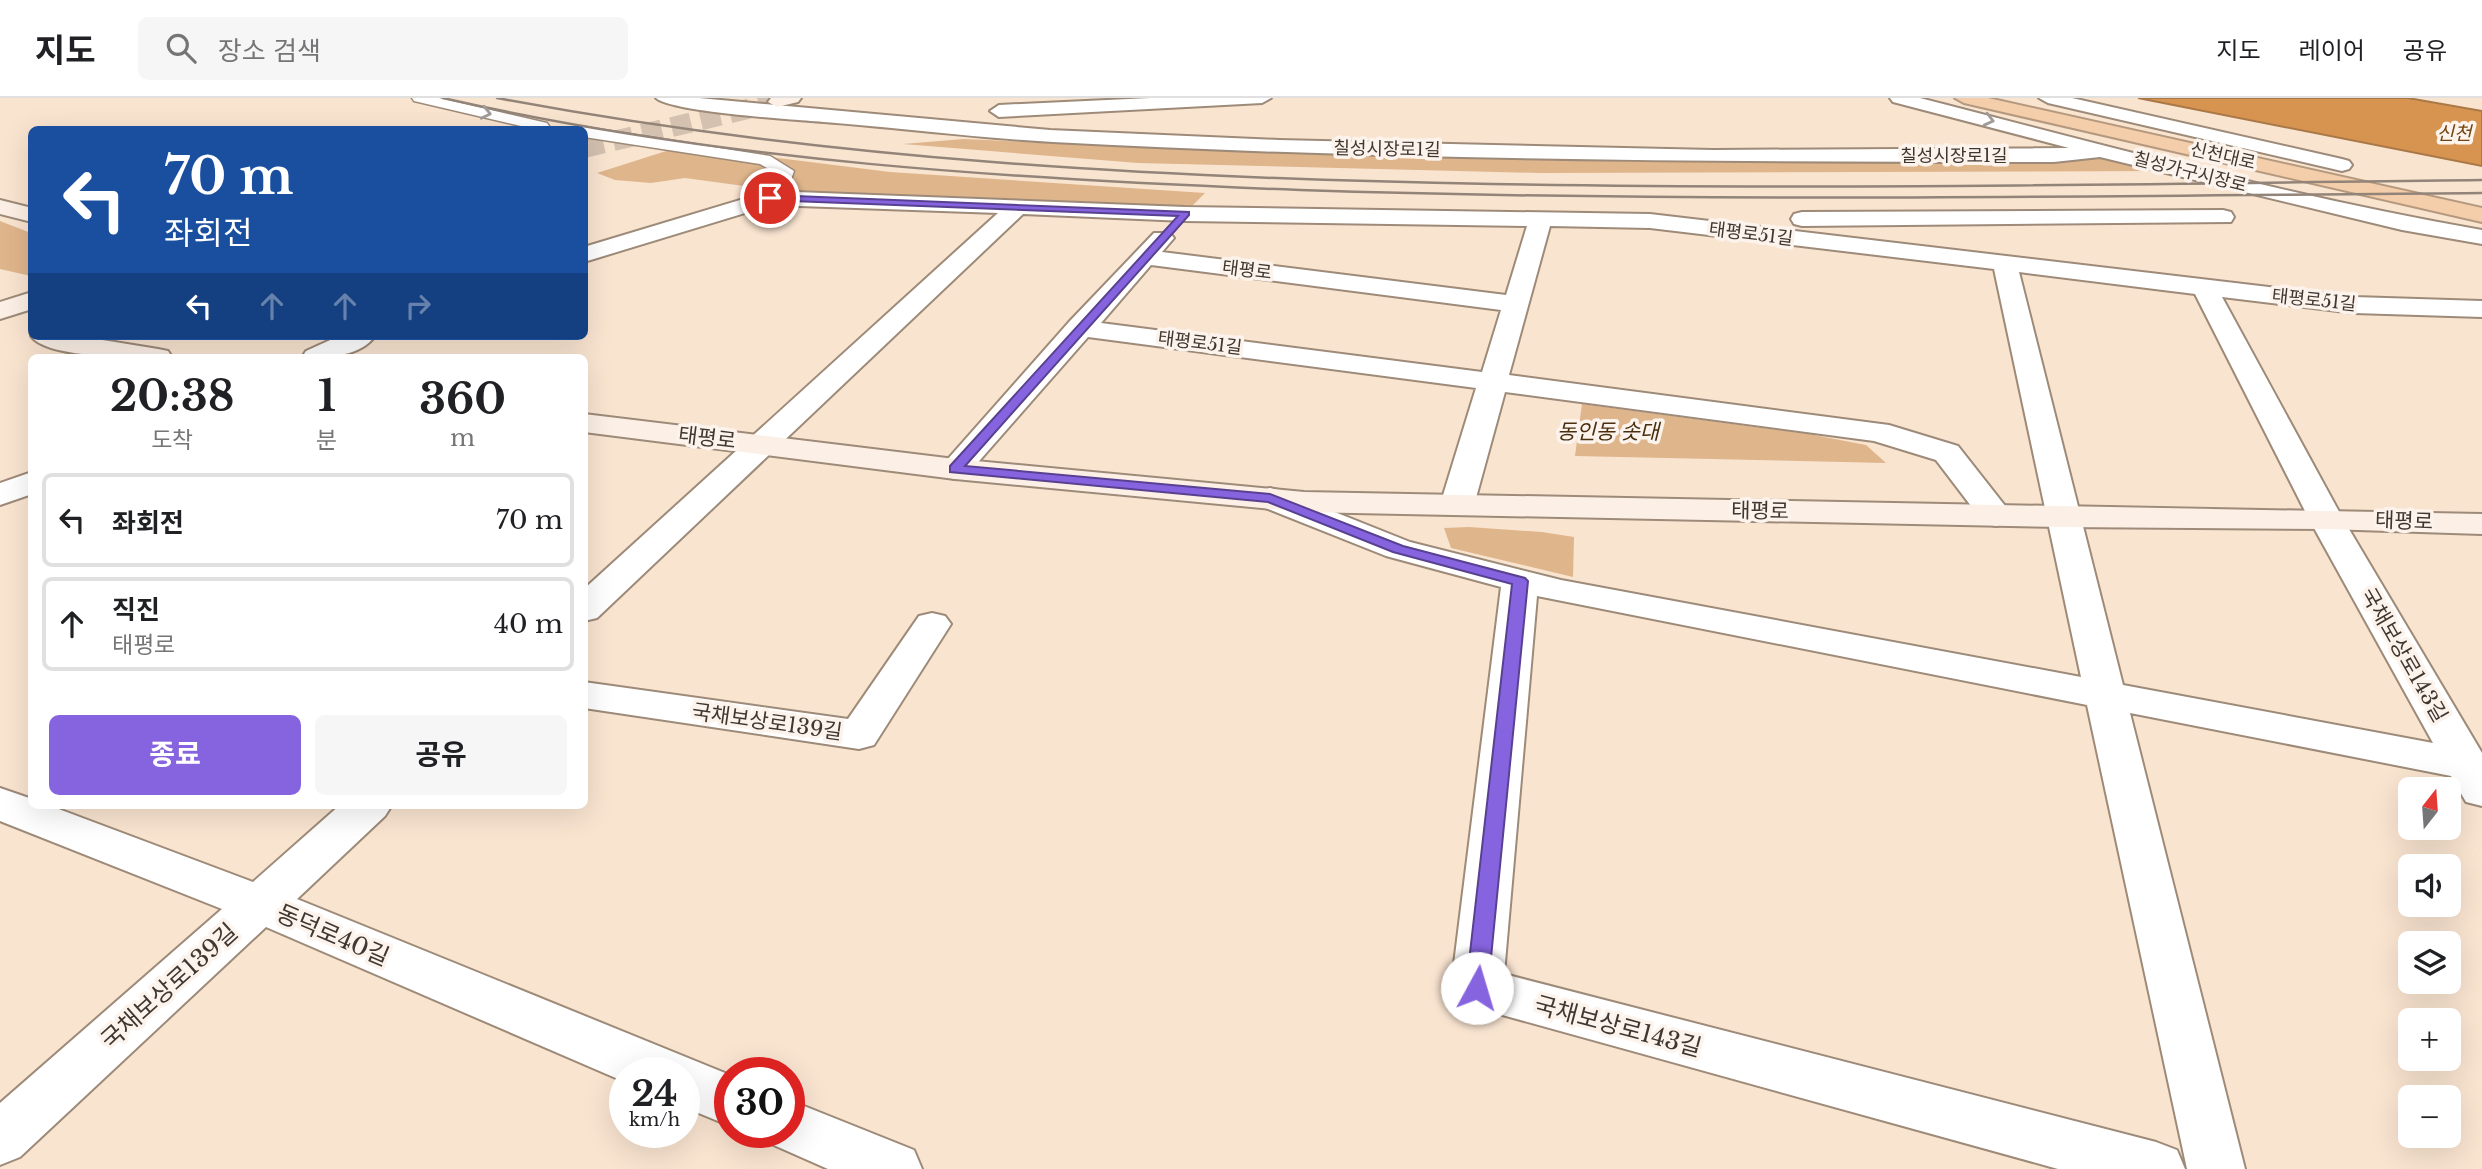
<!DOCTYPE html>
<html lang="ko">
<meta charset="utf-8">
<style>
:root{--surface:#fff;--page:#f6f6f6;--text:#202124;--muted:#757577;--line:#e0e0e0;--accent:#8764df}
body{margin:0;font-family:"Libre Baskerville","Noto Sans KR",serif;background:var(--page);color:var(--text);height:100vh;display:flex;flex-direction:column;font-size:26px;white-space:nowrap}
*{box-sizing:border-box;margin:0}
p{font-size:23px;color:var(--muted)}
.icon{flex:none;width:38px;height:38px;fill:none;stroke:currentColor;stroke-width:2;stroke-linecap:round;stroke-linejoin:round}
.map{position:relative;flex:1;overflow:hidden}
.panel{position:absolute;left:28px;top:256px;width:560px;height:455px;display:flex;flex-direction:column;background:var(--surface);border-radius:10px;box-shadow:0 7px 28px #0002}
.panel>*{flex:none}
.top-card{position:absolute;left:28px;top:28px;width:560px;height:214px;border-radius:10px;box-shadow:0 7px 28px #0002;background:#1a4fa0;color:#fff;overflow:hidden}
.needle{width:46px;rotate:17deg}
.fabs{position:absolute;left:2398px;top:679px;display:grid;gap:14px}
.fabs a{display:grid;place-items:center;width:63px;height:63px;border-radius:10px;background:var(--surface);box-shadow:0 7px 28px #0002;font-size:35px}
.speed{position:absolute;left:609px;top:959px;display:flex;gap:14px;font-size:35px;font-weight:700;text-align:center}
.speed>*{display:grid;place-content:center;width:91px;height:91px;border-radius:50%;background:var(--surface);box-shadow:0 7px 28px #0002;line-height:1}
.speed small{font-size:18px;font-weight:400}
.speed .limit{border:10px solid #d22;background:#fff;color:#111}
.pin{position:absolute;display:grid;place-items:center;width:60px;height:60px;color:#fff;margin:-30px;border:4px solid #fff;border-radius:50%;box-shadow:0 2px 7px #0007}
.me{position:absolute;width:77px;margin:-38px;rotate:6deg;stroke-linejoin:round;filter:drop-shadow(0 0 5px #0008)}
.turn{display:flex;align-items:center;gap:24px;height:147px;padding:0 21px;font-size:32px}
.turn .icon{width:91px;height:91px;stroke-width:2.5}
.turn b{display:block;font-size:49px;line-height:60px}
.lanes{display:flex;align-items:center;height:66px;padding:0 21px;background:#0003;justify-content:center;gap:35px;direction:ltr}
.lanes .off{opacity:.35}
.eta{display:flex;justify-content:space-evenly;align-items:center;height:119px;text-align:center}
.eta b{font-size:42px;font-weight:700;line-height:49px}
.primary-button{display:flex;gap:14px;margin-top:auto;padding:14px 21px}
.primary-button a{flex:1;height:80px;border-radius:10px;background:var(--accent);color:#fff;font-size:28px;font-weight:700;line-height:80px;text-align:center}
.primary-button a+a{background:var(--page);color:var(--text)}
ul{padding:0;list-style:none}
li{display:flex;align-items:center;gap:21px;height:94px;margin:0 14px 10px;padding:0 7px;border:4px solid var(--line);border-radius:10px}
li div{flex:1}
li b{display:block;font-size:26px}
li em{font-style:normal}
header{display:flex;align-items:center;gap:42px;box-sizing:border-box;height:98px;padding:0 35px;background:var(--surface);border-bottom:2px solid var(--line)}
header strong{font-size:33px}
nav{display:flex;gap:38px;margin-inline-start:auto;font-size:24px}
.search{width:490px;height:63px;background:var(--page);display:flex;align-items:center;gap:18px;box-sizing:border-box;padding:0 24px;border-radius:10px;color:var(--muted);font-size:26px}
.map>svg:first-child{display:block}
.green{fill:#dfb58c}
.water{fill:#d79450;stroke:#a97846;stroke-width:2}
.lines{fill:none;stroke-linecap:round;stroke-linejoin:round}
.secondary-tunnel{stroke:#d4c1b0;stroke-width:20;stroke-dasharray:20 10;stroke-linecap:butt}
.lane-casing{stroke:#9d8a78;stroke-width:3}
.street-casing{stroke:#9d8a78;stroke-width:4}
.secondary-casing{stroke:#9d8a78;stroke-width:4}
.highway-casing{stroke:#b5997f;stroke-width:4}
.lane{fill:#fff;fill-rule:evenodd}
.street{fill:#fff;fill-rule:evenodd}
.secondary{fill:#fcf0e6;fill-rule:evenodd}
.highway{fill:#f4ceaa;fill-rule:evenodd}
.rail{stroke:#928478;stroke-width:2.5}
.oneway{stroke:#9f9b98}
.route{fill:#8764df;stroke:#584191;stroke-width:2}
.labels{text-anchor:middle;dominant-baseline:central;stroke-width:7;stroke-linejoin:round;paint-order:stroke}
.far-street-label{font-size:18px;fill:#3f3730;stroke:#fcf3ec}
.far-water-label{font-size:19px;font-style:italic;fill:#724511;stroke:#fcf3ec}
.park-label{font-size:21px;font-style:italic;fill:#492e10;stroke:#fcf3ec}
.street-label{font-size:21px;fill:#3f3730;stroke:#fcf3ec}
.near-street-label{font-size:24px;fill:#3f3730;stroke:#fcf3ec}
</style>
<header>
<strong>지도</strong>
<div class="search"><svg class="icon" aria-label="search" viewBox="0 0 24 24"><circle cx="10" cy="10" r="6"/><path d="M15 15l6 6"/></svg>장소 검색</div>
<nav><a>지도</a><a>레이어</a><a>공유</a></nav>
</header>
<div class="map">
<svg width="2482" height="1071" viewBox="0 0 2482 1071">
<rect width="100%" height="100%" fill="#f9e4d0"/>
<g class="green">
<polygon points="964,41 1195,52 1423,59 1715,64 2059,63 2108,59 2166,73 1540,75 1138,65 903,46"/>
<polygon points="682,48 890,74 1205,95 1192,108 795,95 685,80 651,85 615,82 597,75"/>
<polygon points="0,123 31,135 31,178 0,171"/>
<polygon points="1582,306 1809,336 1866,347 1886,365 1575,358"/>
<polygon points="1469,429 1542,434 1574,439 1573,479 1451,450 1444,430"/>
</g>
<polygon class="water" points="2138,0 2408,0 2482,13 2482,68"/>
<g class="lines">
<polyline class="secondary-tunnel" points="584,50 777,4"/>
<g class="lane-casing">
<g id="lane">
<polygon points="412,0 439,0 547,25 549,28 546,32 517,32 521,28 414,3"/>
<polygon points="584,29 770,58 794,73 789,87 777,97 779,100 776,104 764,104 758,96 775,81 776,75 760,66 584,39 584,32 578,32"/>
</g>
</g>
<g class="street-casing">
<g id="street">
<path d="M 656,0 L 699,0 L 1050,32 L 1279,42 L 1713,52 L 2069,50 L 1893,4 L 1890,0 L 1920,0 C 2107,48 2292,99 2482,132 L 2482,146 L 2402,132 L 2100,59 L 2054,64 C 1720,64 1387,62 1053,44 C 981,40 908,31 836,25 C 805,22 673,15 656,0 Z"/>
<polygon points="1150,0 1271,0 1262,5 999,19 990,13 999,7"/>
<polygon points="2039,0 2072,0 2342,61 2349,63 2352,67 2349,71 2342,73 2048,5"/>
<path d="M 770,93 L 1185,109 L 1650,116 L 2354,199 L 2482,203 L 2482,219 L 2354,215 L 2222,199 L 2343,421 L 2482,655 L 2482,708 L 2466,704 L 2451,678 L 2130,615 L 2245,1071 L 2187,1071 L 2087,607 L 1537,498 L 1504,876 L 2156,1044 L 2177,1052 L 2185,1071 L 2058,1071 L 1459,905 L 1451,890 L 1501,489 L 1386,458 L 1258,407 L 1253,400 L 1258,393 L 1270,390 L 1282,393 L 1410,444 L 1561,482 L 2081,579 L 1994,171 L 1650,130 L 1550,128 L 1509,277 L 1889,327 L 1958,348 L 2013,418 L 2008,425 L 1996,428 L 1984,425 L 1936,362 L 1874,343 L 1505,294 L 1474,407 L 1469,414 L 1457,417 L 1445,414 L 1440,407 L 1476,290 L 1088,239 L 966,378 L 955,381 L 944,378 L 939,371 L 1069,224 L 1154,135 L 1170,135 L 1174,140 L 1162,154 L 1506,197 L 1527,128 L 1185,123 L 1023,116 L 597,520 L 584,523 L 584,491 L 998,115 L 771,107 L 584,164 L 584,149 ZM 1151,167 L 1501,212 L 1482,274 L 1101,225 ZM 2019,174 L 2195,196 L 2309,421 L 2433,645 L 2123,587 Z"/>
<polygon points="2223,112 2231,114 2234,119 2231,124 1802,128 1794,126 1791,121 1794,116 1802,114"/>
<path d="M 339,238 L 375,238 C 359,260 326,259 302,259 L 306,253 Z"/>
<polygon points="32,374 32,396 0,407 0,385"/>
<polygon points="932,515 945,518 951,526 874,647 859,651 584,610 584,584 848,621 919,518"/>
<polygon points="0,690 32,701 32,707 48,707 253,784 340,707 392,707 385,718 297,801 730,977 730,1028 684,1009 684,975 625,975 625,984 266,829 20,1059 0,1067 0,1005 222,811 0,723"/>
<polygon points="789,1002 914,1052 922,1071 828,1071 769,1045 764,1034 789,1034"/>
</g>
</g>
<g class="secondary-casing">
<g id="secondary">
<polygon points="771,0 801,0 798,4 777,9 768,4"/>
<polygon points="0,102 32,110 32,124 0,116"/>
<polygon points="32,194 32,211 0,221 0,204"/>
<path d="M 31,238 L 78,238 L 158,251 L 168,253 L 172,259 C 144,259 48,262 31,238 Z"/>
<polygon points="584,316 955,361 1304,394 2482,416 2482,436 2326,431 2063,429 1304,414 955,381 584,334"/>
</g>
</g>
<g class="highway-casing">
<polygon id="highway" points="1955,0 1988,0 2482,110 2482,124 1964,5"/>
</g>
<use href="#lane" class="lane"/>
<use href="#street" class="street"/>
<use href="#secondary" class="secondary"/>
<use href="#highway" class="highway"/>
<g class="rail">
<path d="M 443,0 C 723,64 1014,81 1300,92 C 1694,105 2088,98 2482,95"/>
<path d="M 497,0 C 826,62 1158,80 1492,86 C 1822,92 2152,86 2482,82"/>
</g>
</g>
<defs><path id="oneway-chevron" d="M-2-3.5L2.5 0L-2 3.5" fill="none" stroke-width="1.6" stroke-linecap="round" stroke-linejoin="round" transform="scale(1.75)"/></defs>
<g class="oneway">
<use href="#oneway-chevron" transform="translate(486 15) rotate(13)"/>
<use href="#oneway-chevron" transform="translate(1989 22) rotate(14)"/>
</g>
<polygon class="route" points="770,97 1189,114 1189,117 965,368 1270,396 1403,448 1525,480 1528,483 1488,890 1484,896 1477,899 1469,896 1466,890 1512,486 1393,454 1268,404 950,374 950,368 1178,118 766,102 765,100"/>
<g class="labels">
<g class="far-street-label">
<text transform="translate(1387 51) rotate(1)">칠성시장로1길</text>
<text x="1954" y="58">칠성시장로1길</text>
<text transform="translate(2223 58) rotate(13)">신천대로</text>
<text transform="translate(2190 74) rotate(14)">칠성가구시장로</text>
<text transform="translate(1751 136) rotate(7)">태평로51길</text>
<text transform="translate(1247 172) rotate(7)">태평로</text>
<text transform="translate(2314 202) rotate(6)">태평로51길</text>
<text transform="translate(1200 245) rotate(7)">태평로51길</text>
</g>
<g class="far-water-label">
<text x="2454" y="35">신천</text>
</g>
<g class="park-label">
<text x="1608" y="334">동인동 솟대</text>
</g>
<g class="street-label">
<text transform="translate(707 340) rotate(7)">태평로</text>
<text transform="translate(1760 413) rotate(1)">태평로</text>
<text transform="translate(2404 423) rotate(2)">태평로</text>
<text transform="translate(2404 557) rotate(60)">국채보상로143길</text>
<text transform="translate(767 624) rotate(8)">국채보상로139길</text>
</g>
<g class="near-street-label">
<text transform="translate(333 837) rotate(23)">동덕로40길</text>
<text transform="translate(169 888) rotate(-42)">국채보상로139길</text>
<text transform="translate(1618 928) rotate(15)">국채보상로143길</text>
</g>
</g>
</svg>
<div class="fabs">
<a><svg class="needle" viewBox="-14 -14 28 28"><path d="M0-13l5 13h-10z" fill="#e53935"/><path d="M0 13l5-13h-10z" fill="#757577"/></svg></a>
<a><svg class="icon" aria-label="sound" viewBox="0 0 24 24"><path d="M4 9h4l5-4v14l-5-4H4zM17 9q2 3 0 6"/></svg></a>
<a><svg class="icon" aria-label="layers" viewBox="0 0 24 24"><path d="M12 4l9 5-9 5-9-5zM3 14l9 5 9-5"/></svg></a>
<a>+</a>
<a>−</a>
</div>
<div class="speed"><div>24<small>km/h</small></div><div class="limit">30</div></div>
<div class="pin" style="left:770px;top:100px;background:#d93025"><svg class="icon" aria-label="arrive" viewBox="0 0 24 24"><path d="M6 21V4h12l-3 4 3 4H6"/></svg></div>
<svg class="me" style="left:1477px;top:890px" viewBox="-20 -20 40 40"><circle r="19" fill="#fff"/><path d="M0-13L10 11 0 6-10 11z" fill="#8764df"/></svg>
<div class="top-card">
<div class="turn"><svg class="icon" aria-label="left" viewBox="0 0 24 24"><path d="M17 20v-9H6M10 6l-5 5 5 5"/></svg><div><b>70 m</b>좌회전</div></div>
<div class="lanes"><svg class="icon" aria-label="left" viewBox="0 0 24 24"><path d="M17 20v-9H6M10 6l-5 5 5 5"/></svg><svg class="icon off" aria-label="ahead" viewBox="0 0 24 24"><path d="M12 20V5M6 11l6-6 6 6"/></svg><svg class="icon off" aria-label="ahead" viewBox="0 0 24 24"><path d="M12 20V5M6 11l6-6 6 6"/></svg><svg class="icon off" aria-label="right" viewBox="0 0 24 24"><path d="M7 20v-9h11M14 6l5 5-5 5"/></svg></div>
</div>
<section class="panel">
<div class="eta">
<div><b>20:38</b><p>도착</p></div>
<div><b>1</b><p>분</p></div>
<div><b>360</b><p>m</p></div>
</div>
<ul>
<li><svg class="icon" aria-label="left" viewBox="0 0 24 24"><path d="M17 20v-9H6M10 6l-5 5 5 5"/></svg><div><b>좌회전</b></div><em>70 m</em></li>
<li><svg class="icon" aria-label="ahead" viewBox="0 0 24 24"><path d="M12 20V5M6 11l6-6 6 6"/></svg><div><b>직진</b><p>태평로</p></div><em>40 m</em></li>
</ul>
<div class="primary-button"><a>종료</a><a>공유</a></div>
</section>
</div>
